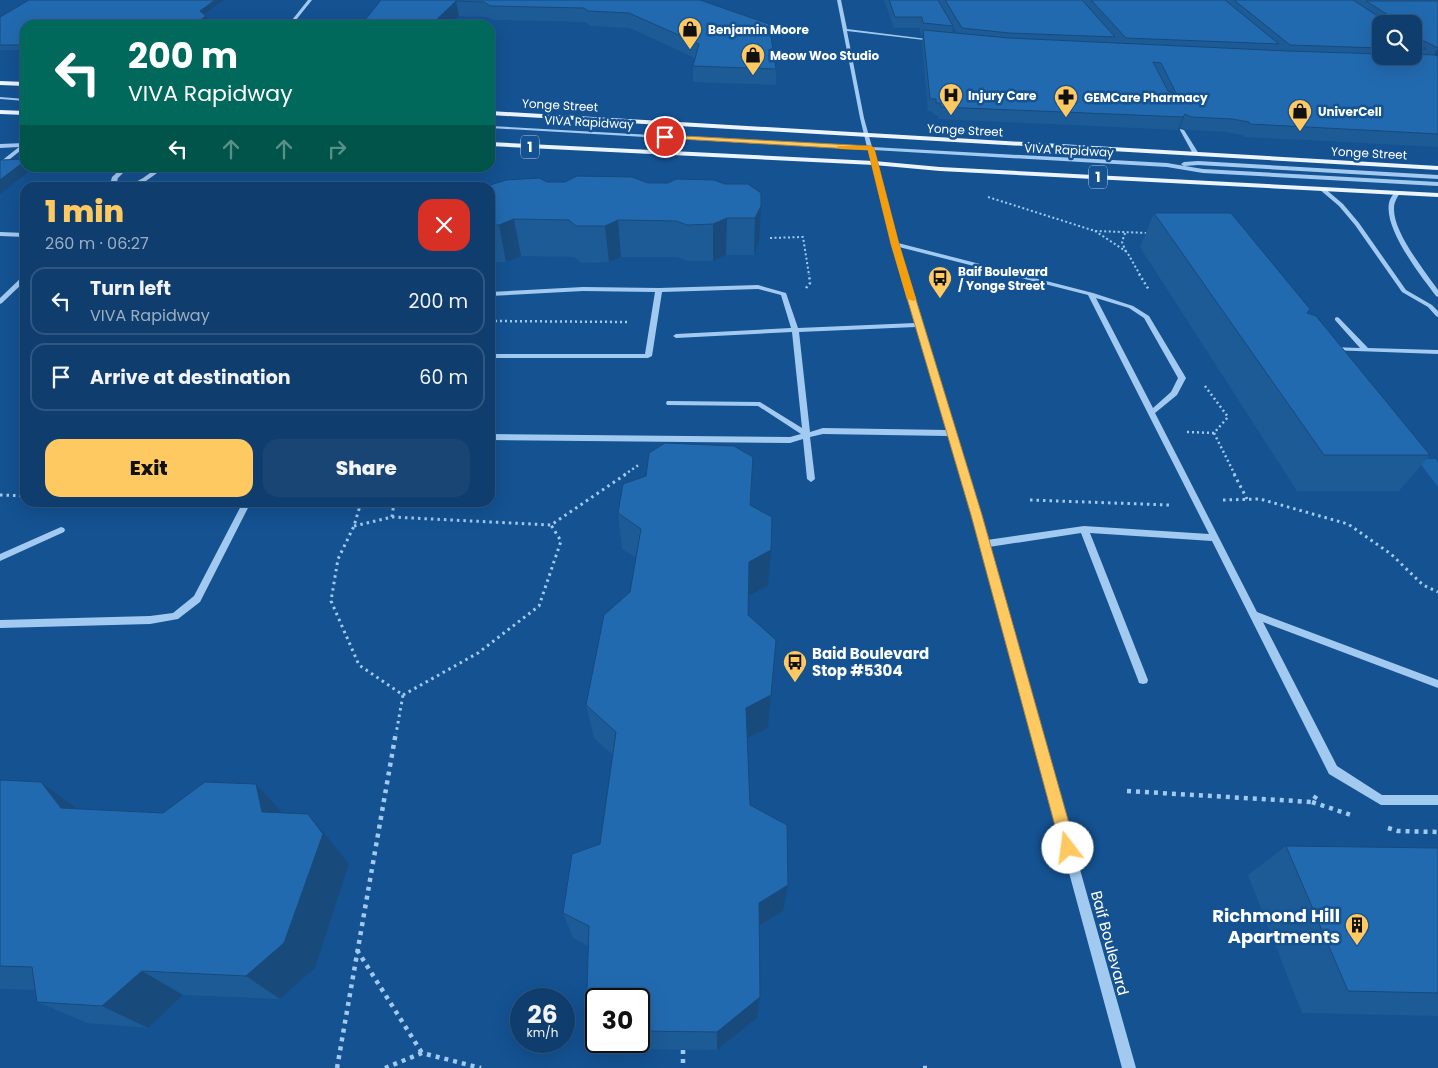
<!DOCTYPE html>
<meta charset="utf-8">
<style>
:root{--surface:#0f3e6e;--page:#184573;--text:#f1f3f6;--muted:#9baec2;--line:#2f5781;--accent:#ffc962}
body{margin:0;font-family:Poppins,sans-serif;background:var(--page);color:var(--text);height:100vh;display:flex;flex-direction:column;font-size:19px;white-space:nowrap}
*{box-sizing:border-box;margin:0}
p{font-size:16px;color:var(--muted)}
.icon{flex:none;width:28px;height:28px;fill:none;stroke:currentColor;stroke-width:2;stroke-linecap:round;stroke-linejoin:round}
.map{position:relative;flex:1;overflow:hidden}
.panel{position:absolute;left:20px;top:182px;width:475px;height:325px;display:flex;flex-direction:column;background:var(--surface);border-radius:15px;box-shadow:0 5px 20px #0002,0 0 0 1px var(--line)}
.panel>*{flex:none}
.top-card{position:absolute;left:20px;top:20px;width:475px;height:152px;border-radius:15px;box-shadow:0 5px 20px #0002,0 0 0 1px var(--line);background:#00695c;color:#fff;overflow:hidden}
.fabs{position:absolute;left:1372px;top:15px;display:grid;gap:10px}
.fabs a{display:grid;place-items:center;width:50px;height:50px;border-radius:10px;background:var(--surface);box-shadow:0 5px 20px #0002,0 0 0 1px var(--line);font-size:25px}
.speed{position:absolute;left:510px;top:988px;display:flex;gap:10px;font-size:25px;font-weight:700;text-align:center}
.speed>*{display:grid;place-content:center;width:65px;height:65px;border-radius:50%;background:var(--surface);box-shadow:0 5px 20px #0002,0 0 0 1px var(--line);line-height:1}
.speed small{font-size:12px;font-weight:400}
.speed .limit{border:2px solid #111;border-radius:8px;background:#fff;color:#111}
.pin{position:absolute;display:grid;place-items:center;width:42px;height:42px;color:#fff;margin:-21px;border:2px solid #fff;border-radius:50%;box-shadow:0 1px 5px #0007}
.me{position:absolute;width:55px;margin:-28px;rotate:345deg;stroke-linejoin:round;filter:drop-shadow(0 0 4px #0008)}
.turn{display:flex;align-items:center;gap:18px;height:105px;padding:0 25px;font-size:22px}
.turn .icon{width:65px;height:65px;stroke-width:2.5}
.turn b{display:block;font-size:35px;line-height:42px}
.lanes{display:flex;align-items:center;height:48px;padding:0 25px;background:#0003;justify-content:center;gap:25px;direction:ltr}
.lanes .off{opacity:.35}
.round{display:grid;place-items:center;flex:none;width:52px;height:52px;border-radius:15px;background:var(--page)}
.head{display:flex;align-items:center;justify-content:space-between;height:85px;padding:0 25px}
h1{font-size:30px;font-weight:800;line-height:38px;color:var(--accent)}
.cta{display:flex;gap:10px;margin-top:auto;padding:10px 25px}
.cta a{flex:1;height:58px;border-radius:15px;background:var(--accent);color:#111;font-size:20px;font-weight:800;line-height:58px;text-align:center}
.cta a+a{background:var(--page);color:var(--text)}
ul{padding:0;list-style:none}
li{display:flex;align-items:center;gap:15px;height:68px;margin:0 10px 8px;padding:0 15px;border:2px solid var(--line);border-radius:15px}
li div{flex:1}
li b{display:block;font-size:19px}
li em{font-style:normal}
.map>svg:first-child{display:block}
.green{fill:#1c65ab}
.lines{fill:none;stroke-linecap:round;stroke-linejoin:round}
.path-far3{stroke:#a2caf1;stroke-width:2;stroke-dasharray:2 2.5;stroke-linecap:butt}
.path-far2{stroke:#a2caf1;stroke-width:2.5;stroke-dasharray:2 3;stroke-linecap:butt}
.path-far1{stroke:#a2caf1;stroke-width:3;stroke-dasharray:2.5 4;stroke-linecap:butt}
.path{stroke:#a2caf1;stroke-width:4.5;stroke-dasharray:4 5;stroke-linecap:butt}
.minor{fill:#a2caf1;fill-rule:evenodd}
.major{fill:#ecf4ff;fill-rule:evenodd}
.wall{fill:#1d5b97;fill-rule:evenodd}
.shaded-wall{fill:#184a7b}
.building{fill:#226ab0;stroke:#184a7b;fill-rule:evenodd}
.route{fill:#ffc962;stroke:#a68340}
.slow{fill:#f59e0b}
.labels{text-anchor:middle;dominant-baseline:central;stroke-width:5;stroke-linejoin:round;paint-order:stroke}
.far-poi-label{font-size:12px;font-weight:bold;fill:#fff;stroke:#145292;text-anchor:start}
.far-street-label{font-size:12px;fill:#fff;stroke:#145292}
.shield{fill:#145292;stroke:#b8cbde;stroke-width:1}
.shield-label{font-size:14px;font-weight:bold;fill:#fff}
.poi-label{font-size:15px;font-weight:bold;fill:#fff;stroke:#145292;text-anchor:start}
.street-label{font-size:15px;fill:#fff;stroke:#145292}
.near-poi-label{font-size:18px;font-weight:bold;fill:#fff;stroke:#145292;text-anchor:end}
</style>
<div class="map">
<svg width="1438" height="1068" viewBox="0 0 1438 1068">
<rect width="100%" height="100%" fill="#145292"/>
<polygon class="green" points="1417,459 1436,459 1438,463 1438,487"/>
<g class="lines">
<g class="path-far3">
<polyline points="988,197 1095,231 1148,233"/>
<polyline points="1095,231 1127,252 1140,275"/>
<polyline points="1125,233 1122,242 1126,252"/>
<polyline points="770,238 803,237 809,275"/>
</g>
<g class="path-far2">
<polyline points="1139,274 1149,290"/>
<polyline points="806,288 810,283 809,274"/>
<polyline points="490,321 629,322"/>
<polyline points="1187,432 1214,433 1228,417 1205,386"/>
<polyline points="1214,433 1235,475"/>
<polyline points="624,475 640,464"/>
</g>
<g class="path-far1">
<polyline points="1234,474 1247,499"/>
<polyline points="0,495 25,496"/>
<polyline points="1030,500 1169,505"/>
<polyline points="1223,500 1260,499 1348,524 1391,554 1423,585 1438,592"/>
<polyline points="358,502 359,509 354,526 338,559 331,601 359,665 403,695 396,734"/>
<polyline points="392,517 394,502"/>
<polyline points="354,526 392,517 551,525 626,474"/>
<polyline points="403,695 478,653 539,606 561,541 551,525"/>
</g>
<g class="path">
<polyline points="1127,791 1312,802 1319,792"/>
<polyline points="1312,802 1354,816"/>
<polyline points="1388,828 1398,831 1438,832"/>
<polyline points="357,950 422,1053"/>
<polyline points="683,1050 683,1068"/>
<polyline points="337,1068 396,732"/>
<polyline points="385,1068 422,1053 481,1068"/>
<polyline points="923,1068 931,1068"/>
</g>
<g class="minor">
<polygon points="308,0 312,0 292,25 288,25"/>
<path d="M 837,0 L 841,0 L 847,29 L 935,40 L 933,41 L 847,31 L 864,118 L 872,147 L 1167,163 L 1203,169 L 1438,182 L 1438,186 L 1203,173 L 1167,167 L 873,150 L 898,243 L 1093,293 L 1133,306 L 1149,316 L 1186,378 L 1177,395 L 1155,413 L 1257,612 L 1438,680 L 1438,688 L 1263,622 L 1337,766 L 1382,795 L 1438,795 L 1438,805 L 1381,805 L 1329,774 L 1212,541 L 1090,533 L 1148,680 L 1147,683 L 1143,684 L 1139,683 L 1138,680 L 1081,533 L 989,547 L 1136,1068 L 1122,1068 L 972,515 L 948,436 L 823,434 L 810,437 L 815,479 L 811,482 L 807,479 L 803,439 L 790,443 L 490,440 L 490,434 L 790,437 L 801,434 L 758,406 L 667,405 L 666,403 L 667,401 L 670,401 L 760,402 L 802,428 L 792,332 L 676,338 L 673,336 L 676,334 L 791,328 L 781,295 L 758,289 L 662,292 L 652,356 L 648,358 L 490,358 L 490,354 L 645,354 L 655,292 L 583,291 L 490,296 L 490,292 L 583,287 L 659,288 L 758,285 L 786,293 L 798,328 L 915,323 L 892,244 L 868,150 L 490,128 L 490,126 L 867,147 L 860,118 ZM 899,247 L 1088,295 L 1209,534 L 1084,526 L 987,540 ZM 1096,298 L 1129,308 L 1144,318 L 1178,378 L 1171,392 L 1153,408 ZM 916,327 L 947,430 L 823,428 L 810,432 L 799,332 Z"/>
<polygon points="0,97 25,99 25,101 0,99"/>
<polygon points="1180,129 1184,130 1199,154 1198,155 1193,154 1180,130"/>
<polygon points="0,144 24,143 25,147 0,167 0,162 19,147 0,148"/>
<polygon points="1198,161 1438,175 1438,179 1198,165 1184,166 1181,164 1184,162"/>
<polygon points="122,168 128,168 118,178 115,188 109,188 112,177"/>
<path d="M 157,168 L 163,168 C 152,177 139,188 125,188 L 143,178 Z"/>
<polygon points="1319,187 1323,187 1343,204 1359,223 1406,290 1432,305 1438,311 1438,317 1436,316 1428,307 1402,292 1355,225 1339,206 1319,189"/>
<path d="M 1397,191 L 1400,193 C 1397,198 1394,202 1394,208 C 1393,232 1424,270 1438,290 L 1438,297 L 1436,296 C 1422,277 1368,211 1397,191 Z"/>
<polygon points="0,232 25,233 25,237 0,236"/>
<polygon points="25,275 25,281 2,303 0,304 0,298 23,276"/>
<polygon points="1337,317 1339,318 1368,348 1438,350 1438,354 1329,350 1327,349 1331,347 1360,348 1335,320 1335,318"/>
<polygon points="243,502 251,502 200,602 178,619 150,624 0,628 0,620 150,616 173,613 194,596"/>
<polygon points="61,527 64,528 65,530 64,532 0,561 0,554"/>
</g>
<g class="major">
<polygon points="0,81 25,82 25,86 0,85"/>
<polygon points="0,110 25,111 25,115 0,114"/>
<polygon points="490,111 1438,166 1438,170 490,115"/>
<polygon points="490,142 874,161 940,167 1438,193 1438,197 940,171 874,165 490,146"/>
</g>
</g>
<g class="wall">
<polygon points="29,0 224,0 204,15 208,21 25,25 25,50 0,50 0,17"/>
<polygon points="381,0 700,0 776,69 776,85 693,82 693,66 695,58 630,28 590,26 585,22 493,20 486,17 459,16 450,25 361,25"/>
<path d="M 884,0 L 1438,0 L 1438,147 L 1244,137 L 1243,135 L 1226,132 L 1186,130 L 1180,127 L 1178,130 L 938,119 L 938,116 L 934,115 L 933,112 L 928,111 L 922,42 L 923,35 L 921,35 L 920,28 L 894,28 ZM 1381,24 L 1414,24 L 1414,56 L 1381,56 ZM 953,27 L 957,33 L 952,33 Z"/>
<polygon points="547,182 648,183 761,193 759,242 754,255 726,255 713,261 688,261 677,257 621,257 609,262 581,263 574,257 521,256 506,262 490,262 490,188 487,186"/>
<polygon points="1154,213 1308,313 1430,455 1399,491 1297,491 1140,247"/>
<polygon points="753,457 751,505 768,586 748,597 748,615 776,640 768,728 747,739 750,805 783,911 759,927 760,997 757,1018 717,1050 630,1049 622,1041 639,1041 639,999 596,999 596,1013 587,991 588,946 573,938 563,913 600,844 613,755 594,738 586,705 630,592 636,558 622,549 618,513"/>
<polygon points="0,780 41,782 77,809 163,813 256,784 282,813 334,845 349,864 315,968 280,999 183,995 148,1028 87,1023 37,1002 35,990 0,989"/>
<polygon points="1286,846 1438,848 1438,1016 1302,1013 1248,875"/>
</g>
<g class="shaded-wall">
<polygon points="215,0 224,0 202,16 200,11"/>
<polygon points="456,1 459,16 450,25 431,25"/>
<polygon points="206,16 208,21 203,25 194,25"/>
<polygon points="1438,48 1438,56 1431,60"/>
<polygon points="1185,114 1180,127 1178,130 1183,117"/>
<polygon points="25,161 25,168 33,168 0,194 0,180"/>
<polygon points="761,206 759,242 754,255 755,218"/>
<polygon points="727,218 726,255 713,261 713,224"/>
<polygon points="514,219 521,256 506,262 499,225"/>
<polygon points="618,220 621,257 609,262 605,226"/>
<polygon points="771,550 768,586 747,597 749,562"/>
<polygon points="776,640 768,728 744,740 746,708"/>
<polygon points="41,782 84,814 61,808"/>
<polygon points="256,784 285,816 262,812"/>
<polygon points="308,814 334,845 349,864 315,968 280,999 246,976"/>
<polygon points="788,885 783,911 756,928 759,903"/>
<polygon points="142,971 183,995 148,1028 102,1006"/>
<polygon points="760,997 757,1018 717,1050 717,1032"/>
</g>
<g class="building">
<polygon points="29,0 215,0 200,11 206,16 194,25 25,25 25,45 0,45 0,17"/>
<polygon points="381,0 700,0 769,24 776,69 693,66 699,44 629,13 588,11 584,8 490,6 484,2 456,1 431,25 361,25"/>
<polygon points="889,0 938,0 953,26 923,23 922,17 895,17"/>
<polygon points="945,0 1082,0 1115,37 1009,33 962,28"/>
<polygon points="1091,0 1225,0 1279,44 1126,38"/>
<polygon points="1234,0 1353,0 1387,22 1388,15 1366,1 1438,1 1438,48 1420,39 1419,43 1426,49 1414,49 1414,24 1381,24 1381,48 1290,45"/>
<path d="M 923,30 L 1009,38 L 1288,51 L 1381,54 L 1381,56 L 1414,56 L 1414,54 L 1435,55 L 1438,56 L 1438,134 L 1250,124 L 1249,122 L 1232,119 L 1191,117 L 1185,114 L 1183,117 L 941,107 L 940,103 L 936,103 L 936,99 L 930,99 ZM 1153,62 L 1161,63 L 1175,91 L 1175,93 L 1168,91 Z"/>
<polygon points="25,159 25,161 0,180 0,160"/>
<polygon points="577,176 632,177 648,183 668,183 676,179 714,180 725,184 748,184 761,193 761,206 755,218 727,218 713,224 687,225 676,221 618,220 605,226 576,226 569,220 514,219 499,225 490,225 490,188 451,188 457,185 487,186 506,180 539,178 547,182 565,182"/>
<polygon points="1154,213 1231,213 1310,309 1307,313 1316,316 1430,455 1324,455"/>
<polygon points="665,443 734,446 753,457 750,505 772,517 771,550 749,562 748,615 776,640 771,695 746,708 750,805 787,825 788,885 759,903 760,997 717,1032 639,1031 639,999 596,999 596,1002 587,991 589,926 563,913 572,854 600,844 616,732 586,705 604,615 630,592 641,529 618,513 623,484 646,476 649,453"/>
<polygon points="0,780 41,782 61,808 163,813 205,782 256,784 262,812 308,814 323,834 284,943 246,976 142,971 102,1006 37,1002 32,967 0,966"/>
<polygon points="1286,846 1438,848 1438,993 1348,991"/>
</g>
<polygon class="route" points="665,135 871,146 874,148 899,244 982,515 1076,848 1073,853 1068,856 1063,853 1061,848 971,515 891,244 868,150 663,138 662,137"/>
<polygon class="slow" points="838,146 871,146 874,148 899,244 916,299 914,301 907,299 891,244 868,150 840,149 837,147"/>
<defs>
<g id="shop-pin" transform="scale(1.25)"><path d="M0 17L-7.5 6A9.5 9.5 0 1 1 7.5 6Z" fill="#ffc962" stroke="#145292"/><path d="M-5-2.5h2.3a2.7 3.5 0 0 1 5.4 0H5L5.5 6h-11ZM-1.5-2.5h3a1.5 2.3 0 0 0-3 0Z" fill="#111"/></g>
<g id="hospital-pin" transform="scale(1.25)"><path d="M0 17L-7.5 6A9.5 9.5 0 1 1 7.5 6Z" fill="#ffc962" stroke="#145292"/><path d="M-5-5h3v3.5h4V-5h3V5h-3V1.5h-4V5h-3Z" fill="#111"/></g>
<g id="pharmacy-pin" transform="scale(1.25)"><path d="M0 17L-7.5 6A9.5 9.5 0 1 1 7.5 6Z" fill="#ffc962" stroke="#145292"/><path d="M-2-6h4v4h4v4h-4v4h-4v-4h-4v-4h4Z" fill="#111"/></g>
<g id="bus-pin" transform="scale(1.25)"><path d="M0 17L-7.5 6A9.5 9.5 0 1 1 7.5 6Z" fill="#ffc962" stroke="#145292"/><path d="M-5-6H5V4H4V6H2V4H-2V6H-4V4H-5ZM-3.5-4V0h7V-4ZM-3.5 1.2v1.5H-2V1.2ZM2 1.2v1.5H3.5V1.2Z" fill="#111"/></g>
<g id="building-pin" transform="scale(1.25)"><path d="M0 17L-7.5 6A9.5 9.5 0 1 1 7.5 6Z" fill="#ffc962" stroke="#145292"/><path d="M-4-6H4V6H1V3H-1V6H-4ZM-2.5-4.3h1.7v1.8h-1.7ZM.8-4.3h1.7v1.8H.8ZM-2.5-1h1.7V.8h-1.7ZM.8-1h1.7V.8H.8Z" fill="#111"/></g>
</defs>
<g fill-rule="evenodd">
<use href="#shop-pin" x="690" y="29"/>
<use href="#shop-pin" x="753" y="55"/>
<use href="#hospital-pin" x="951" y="95"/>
<use href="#pharmacy-pin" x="1066" y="97"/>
<use href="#shop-pin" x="1300" y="111"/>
<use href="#bus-pin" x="940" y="278"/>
<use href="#bus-pin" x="795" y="662"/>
<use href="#building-pin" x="1357" y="925"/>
</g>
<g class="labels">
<g class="far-poi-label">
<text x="708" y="29">Benjamin Moore</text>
<text x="770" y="55">Meow Woo Studio</text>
<text x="968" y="95">Injury Care</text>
<text x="1084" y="97">GEMCare Pharmacy</text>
<text x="1318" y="111">UniverCell</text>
<text x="958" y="271">Baif Boulevard<tspan x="958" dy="14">/ Yonge Street</tspan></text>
</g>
<g class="far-street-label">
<text transform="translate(560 105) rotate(3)">Yonge Street</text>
<text transform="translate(589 122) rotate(3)">VIVA Rapidway</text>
<text transform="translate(965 130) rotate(3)">Yonge Street</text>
<text transform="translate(1069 150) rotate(3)">VIVA Rapidway</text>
<text transform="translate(1369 153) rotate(3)">Yonge Street</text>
</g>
<g class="shield">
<rect x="521" y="135.5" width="18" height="23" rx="4"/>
<rect x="1089" y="165.5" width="18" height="23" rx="4"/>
</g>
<g class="shield-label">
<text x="530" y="147">1</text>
<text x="1098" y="177">1</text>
</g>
<g class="poi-label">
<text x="812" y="653">Baid Boulevard<tspan x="812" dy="17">Stop #5304</tspan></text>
</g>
<g class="street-label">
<text transform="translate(1110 943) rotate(75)">Baif Boulevard</text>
</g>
<g class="near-poi-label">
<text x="1340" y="915">Richmond Hill<tspan x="1340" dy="21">Apartments</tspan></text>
</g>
</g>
</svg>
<div class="fabs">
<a><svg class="icon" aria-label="search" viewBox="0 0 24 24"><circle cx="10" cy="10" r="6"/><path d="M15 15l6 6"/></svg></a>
</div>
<div class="speed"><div>26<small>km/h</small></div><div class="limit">30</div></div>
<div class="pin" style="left:665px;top:137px;background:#d93025"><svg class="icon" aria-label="arrive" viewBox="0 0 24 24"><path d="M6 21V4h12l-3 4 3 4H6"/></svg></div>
<svg class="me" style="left:1068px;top:848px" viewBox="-20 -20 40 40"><circle r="19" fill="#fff"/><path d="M0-13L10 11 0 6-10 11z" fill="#ffc962"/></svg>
<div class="top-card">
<div class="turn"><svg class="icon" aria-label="left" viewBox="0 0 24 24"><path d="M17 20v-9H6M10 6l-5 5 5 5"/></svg><div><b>200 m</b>VIVA Rapidway</div></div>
<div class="lanes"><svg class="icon" aria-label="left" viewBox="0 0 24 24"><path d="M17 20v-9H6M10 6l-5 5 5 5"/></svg><svg class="icon off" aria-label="ahead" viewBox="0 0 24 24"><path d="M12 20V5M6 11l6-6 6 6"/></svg><svg class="icon off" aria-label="ahead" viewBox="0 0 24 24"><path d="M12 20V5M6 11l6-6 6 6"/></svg><svg class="icon off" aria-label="right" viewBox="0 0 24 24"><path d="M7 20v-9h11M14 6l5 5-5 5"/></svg></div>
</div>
<section class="panel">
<div class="head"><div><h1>1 min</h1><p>260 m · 06:27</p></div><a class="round" style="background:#d93025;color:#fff"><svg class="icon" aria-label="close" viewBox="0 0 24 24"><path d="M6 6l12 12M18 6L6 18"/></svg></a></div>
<ul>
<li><svg class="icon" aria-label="left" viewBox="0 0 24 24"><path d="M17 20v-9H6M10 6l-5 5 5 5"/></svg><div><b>Turn left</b><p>VIVA Rapidway</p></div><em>200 m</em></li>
<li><svg class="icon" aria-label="arrive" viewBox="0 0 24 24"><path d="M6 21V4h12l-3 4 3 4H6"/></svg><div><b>Arrive at destination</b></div><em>60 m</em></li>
</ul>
<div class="cta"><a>Exit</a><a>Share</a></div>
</section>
</div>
